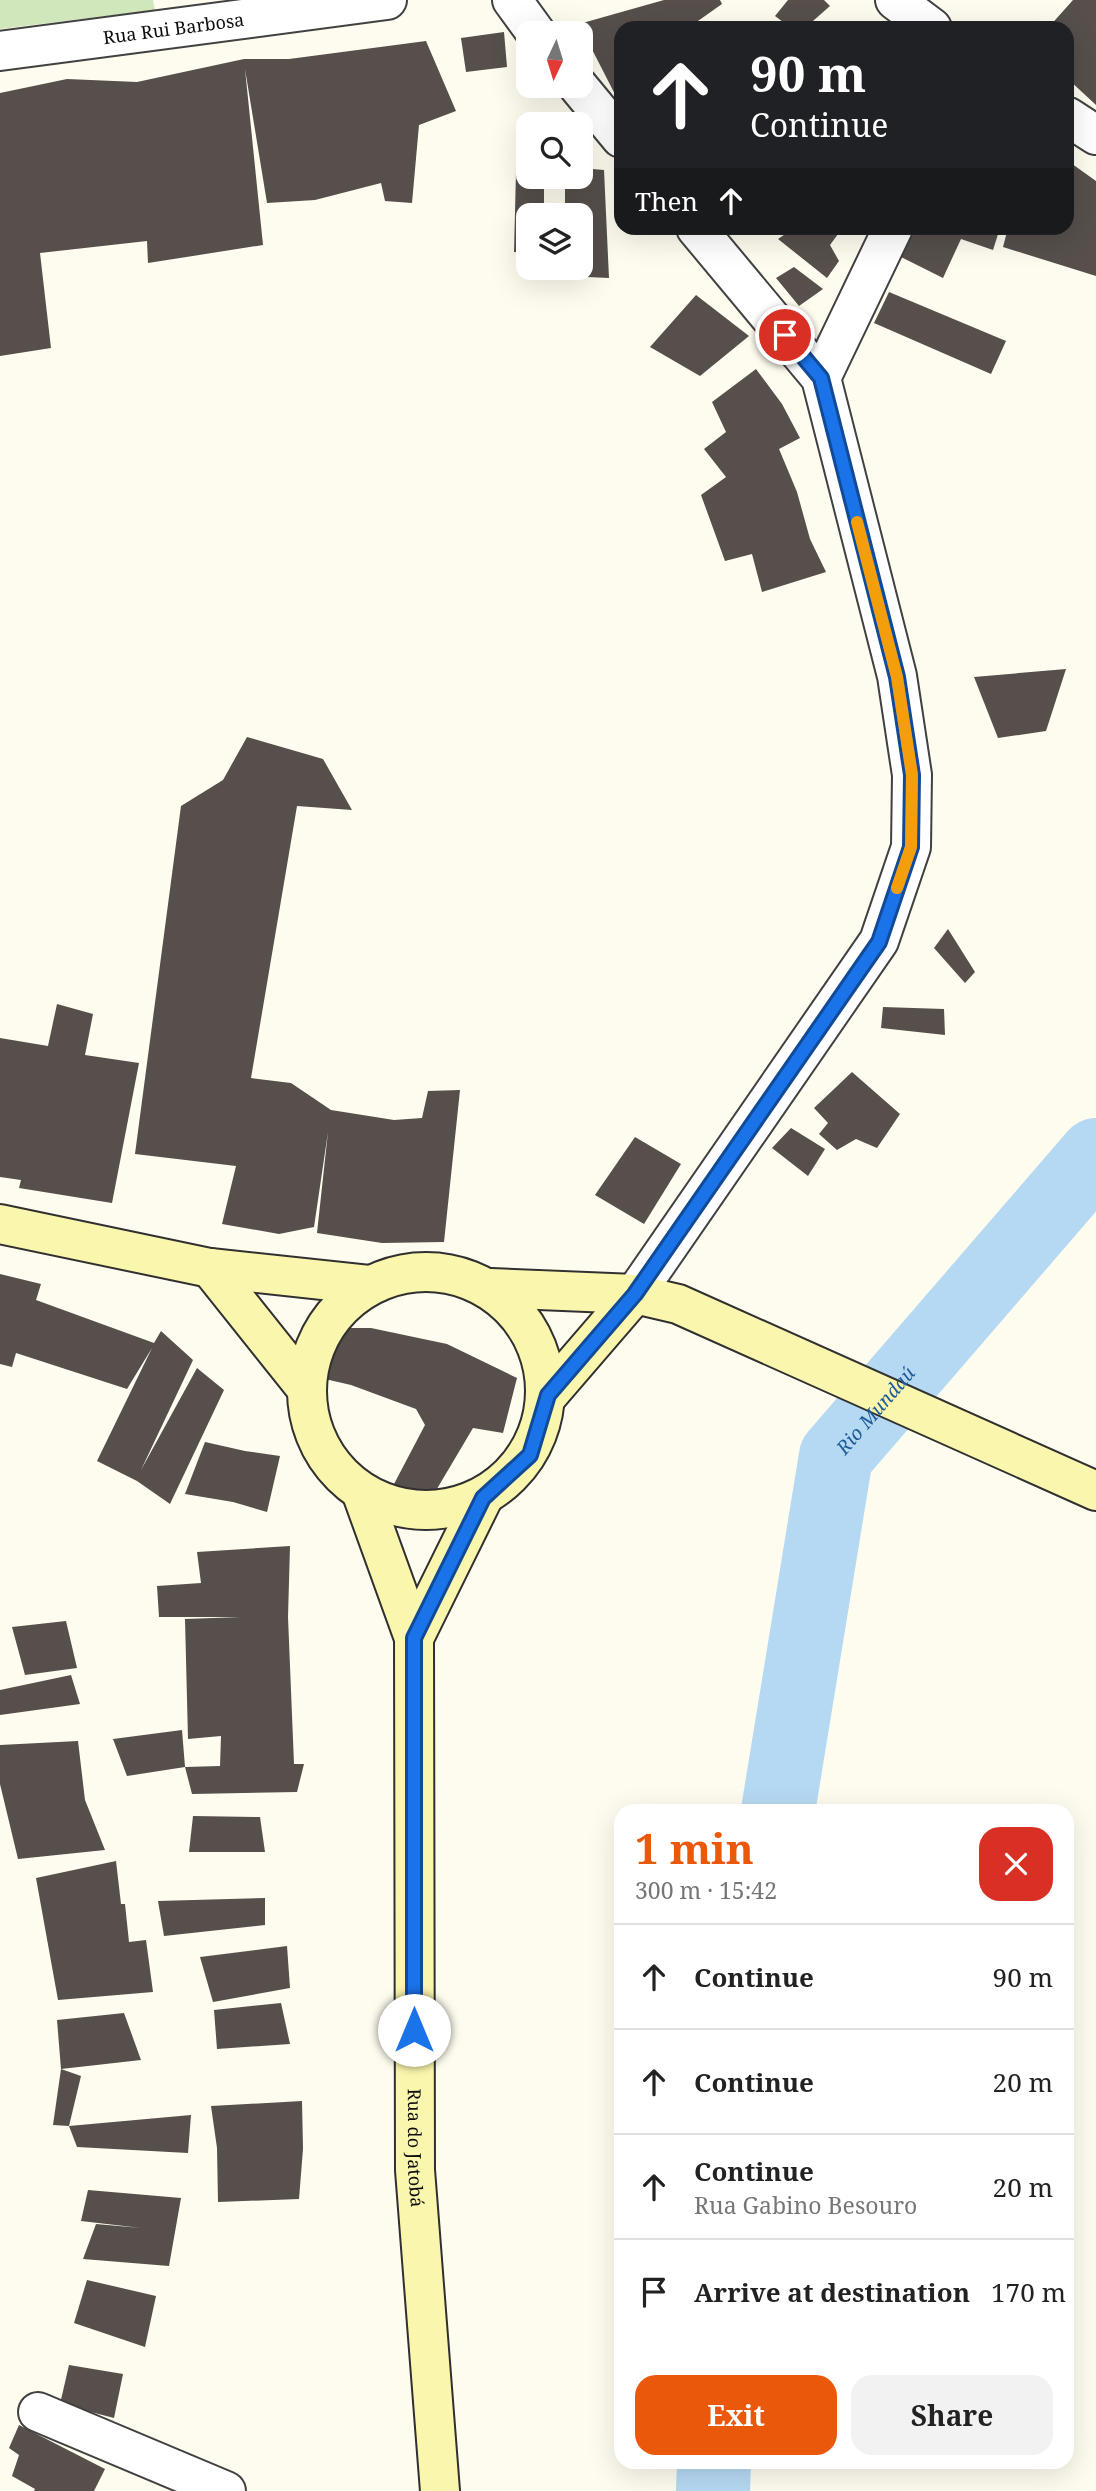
<!DOCTYPE html>
<meta charset="utf-8">
<style>
:root{--surface:#fff;--page:#f2f2f2;--text:#222;--muted:#767676;--line:#e0e0e0;--accent:#ea580c}
body{margin:0;font-family:"Noto Serif",serif;background:var(--page);color:var(--text);height:100vh;display:flex;flex-direction:column;font-size:26px;white-space:nowrap}
*{box-sizing:border-box;margin:0}
p{font-size:23px;color:var(--muted)}
.icon{flex:none;width:38px;height:38px;fill:none;stroke:currentColor;stroke-width:2;stroke-linecap:round;stroke-linejoin:round}
.map{position:relative;flex:1;overflow:hidden}
.drawer{position:absolute;left:614px;top:1804px;width:460px;height:665px;display:flex;flex-direction:column;background:var(--surface);border-radius:21px;box-shadow:0 7px 28px #0002}
.drawer>*{flex:none}
.hud{position:absolute;left:614px;top:21px;width:460px;height:214px;border-radius:21px;box-shadow:0 7px 28px #0002;background:#202124;color:#fff;overflow:hidden}
.needle{width:46px;rotate:184deg}
.buttons{position:absolute;left:516px;top:21px;display:grid;gap:14px}
.buttons a{display:grid;place-items:center;width:77px;height:77px;border-radius:14px;background:var(--surface);box-shadow:0 7px 28px #0002;font-size:35px}
.pin{position:absolute;display:grid;place-items:center;width:60px;height:60px;color:#fff;margin:-30px;border:4px solid #fff;border-radius:50%;box-shadow:0 2px 7px #0007}
.me{position:absolute;width:77px;margin:-38px;rotate:0deg;stroke-linejoin:round;filter:drop-shadow(0 0 5px #0008)}
.turn{display:flex;align-items:center;gap:24px;height:147px;padding:0 21px;font-size:32px}
.turn .icon{width:91px;height:91px;stroke-width:2.5}
.turn b{display:block;font-size:49px;line-height:60px}
.then{display:flex;align-items:center;height:66px;padding:0 21px;background:#0003;gap:14px;font-size:26px}
.round{display:grid;place-items:center;flex:none;width:74px;height:74px;border-radius:21px;background:var(--page)}
.head{display:flex;align-items:center;justify-content:space-between;height:119px;padding:0 21px}
h1{font-size:42px;font-weight:700;line-height:52px;color:var(--accent)}
.action{display:flex;gap:14px;margin-top:auto;padding:14px 21px}
.action a{flex:1;height:80px;border-radius:21px;background:var(--accent);color:#fff;font-size:28px;font-weight:700;line-height:80px;text-align:center}
.action a+a{background:var(--page);color:var(--text)}
ul{padding:0;list-style:none}
li{display:flex;align-items:center;gap:21px;height:105px;padding:0 21px;border-top:2px solid var(--line)}
li div{flex:1}
li b{display:block;font-size:26px}
li em{font-style:normal}
.map>svg:first-child{display:block}
.green{fill:#cfe7ba}
.lines{fill:none;stroke-linecap:round;stroke-linejoin:round}
.river{stroke:#b6d9f3;stroke-width:74}
.building{fill:#564f4b}
.street-casing{stroke:#414141;stroke-width:42}
.secondary-casing{stroke:#303030;stroke-width:42}
.street{stroke:#fff;stroke-width:38}
.secondary{stroke:#fbf6ad;stroke-width:38}
.route-casing{stroke:#114b97;stroke-width:18}
.route{stroke:#1a73e8;stroke-width:12}
.slow{stroke:#f59e0b;stroke-width:12}
.labels{text-anchor:middle;dominant-baseline:central;stroke-width:7;stroke-linejoin:round;paint-order:stroke}
.street-label{font-size:18px;fill:#0e0e0e;stroke:#fff}
.water-label{font-size:19px;font-style:italic;fill:#1d5c99;stroke:#fff}
</style>
<div class="map">
<svg width="1096" height="2491" viewBox="0 0 1096 2491">
<rect width="100%" height="100%" fill="#fefcef"/>
<polygon class="green" points="0,0 153,0 155,10 0,29"/>
<g class="lines">
<g class="river">
<path id="s1" d="M 778,1811 L 836,1456 L 1096,1155"/>
<polyline points="713,2491 714,2462"/>
</g>
</g>
<g class="building">
<polygon points="664,0 720,0 722,4 688,28 621,28 621,106 579,24"/>
<polygon points="788,0 824,0 830,6 805,28 791,28 775,16"/>
<polygon points="1073,0 1096,0 1096,105 1068,79 1068,28 1048,28"/>
<polygon points="504,32 507,67 466,72 461,38"/>
<polygon points="426,41 456,111 419,125 412,203 385,201 381,183 315,200 267,203 245,69 263,245 148,263 147,241 40,253 51,348 0,356 0,93 67,79 137,82 244,59 289,59"/>
<polygon points="1068,161 1096,181 1096,276 1003,247 1008,228 1068,228"/>
<polygon points="581,168 604,170 609,278 565,276 565,268 581,268 581,215 565,215 565,177 581,177"/>
<polygon points="516,172 528,174 528,177 544,177 544,215 528,215 528,253 514,252"/>
<polygon points="794,228 835,228 841,230 830,245 839,261 827,278 778,239"/>
<polygon points="917,228 1000,228 993,250 961,239 943,278 899,256"/>
<polygon points="794,267 823,289 799,306 776,278"/>
<polygon points="889,292 1006,341 991,374 874,323"/>
<polygon points="696,295 749,336 700,376 650,347"/>
<polygon points="756,369 782,404 800,438 779,449 797,492 810,539 826,572 762,592 752,554 725,561 701,495 726,477 704,449 726,432 712,402"/>
<polygon points="1066,669 1046,731 998,738 974,677"/>
<polygon points="247,737 323,759 352,810 297,806 251,1078 291,1083 331,1110 394,1120 422,1118 428,1091 460,1090 444,1242 382,1243 317,1233 328,1132 314,1227 279,1234 222,1224 236,1166 135,1154 181,806 223,780"/>
<polygon points="948,929 975,972 965,983 934,948"/>
<polygon points="57,1004 93,1014 85,1055 139,1063 112,1203 19,1188 21,1180 0,1177 0,1038 48,1046"/>
<polygon points="883,1007 944,1009 945,1035 881,1028"/>
<polygon points="852,1072 900,1114 877,1148 856,1139 837,1150 819,1134 828,1123 814,1108"/>
<polygon points="791,1128 825,1149 808,1176 772,1148"/>
<polygon points="635,1137 681,1164 644,1224 595,1195"/>
<polygon points="0,1274 41,1284 36,1300 154,1343 161,1331 193,1360 141,1470 197,1368 224,1390 170,1504 137,1481 97,1461 152,1348 127,1389 16,1353 12,1367 0,1364"/>
<polygon points="339,1328 371,1328 447,1344 517,1378 503,1433 473,1428 428,1504 394,1484 425,1425 416,1409 351,1385 325,1379"/>
<polygon points="205,1442 245,1451 280,1456 267,1512 233,1502 185,1494"/>
<polygon points="290,1546 288,1617 294,1764 304,1764 297,1792 192,1794 185,1767 127,1776 113,1739 182,1730 185,1767 220,1766 221,1736 232,1735 188,1739 185,1619 240,1617 159,1617 157,1586 201,1583 197,1552"/>
<polygon points="66,1621 77,1668 25,1675 12,1627"/>
<polygon points="71,1675 80,1704 0,1715 0,1690"/>
<polygon points="78,1741 85,1800 105,1850 18,1859 0,1784 0,1745"/>
<polygon points="193,1816 260,1817 265,1852 189,1852"/>
<polygon points="116,1861 121,1904 125,1904 129,1942 146,1940 153,1992 58,2000 36,1878"/>
<polygon points="265,1898 265,1925 164,1936 158,1901"/>
<polygon points="287,1946 290,1988 213,2002 200,1957"/>
<polygon points="281,2003 290,2044 217,2049 214,2010"/>
<polygon points="124,2013 141,2060 61,2069 57,2020"/>
<polygon points="61,2069 81,2076 69,2126 53,2125"/>
<polygon points="302,2101 303,2149 299,2199 218,2202 217,2148 211,2106"/>
<polygon points="191,2115 188,2153 77,2147 69,2126"/>
<polygon points="88,2190 181,2198 169,2266 83,2259 96,2224 141,2228 81,2221"/>
<polygon points="87,2280 156,2296 145,2347 74,2323"/>
<polygon points="69,2365 123,2374 114,2418 60,2404"/>
<polygon points="19,2425 105,2469 94,2491 34,2491 35,2489 12,2476 19,2455 9,2448"/>
</g>
<g class="lines">
<g class="street-casing">
<g id="street">
<polyline points="512,0 536,33"/>
<polyline points="895,0 932,28"/>
<path id="s2" d="M 0,51 L 387,0"/>
<polyline points="578,86 621,138"/>
<polyline points="1068,117 1096,135"/>
<polyline points="821,378 893,228"/>
<polyline points="635,1294 879,941 911,847 912,775 897,676 821,378 696,228"/>
<polyline points="38,2412 226,2491"/>
</g>
</g>
<g class="secondary-casing">
<g id="secondary">
<polyline points="0,1224 210,1268 369,1285"/>
<polyline points="210,1268 305,1387"/>
<circle cx="426" cy="1391" r="119"/>
<polyline points="491,1288 635,1294 678,1304 1096,1491"/>
<polyline points="548,1395 635,1294"/>
<path id="s3" d="M 362,1494 L 414,1638 L 415,2170 L 440,2491"/>
<polyline points="414,1638 483,1498"/>
</g>
</g>
<use href="#street" class="street"/>
<use href="#secondary" class="secondary"/>
</g>
<g class="lines">
<g class="route-casing">
<polyline id="route" points="414,2030 414,1638 483,1498 530,1455 548,1395 635,1294 879,942 911,847 912,775 897,677 821,378 785,335"/>
</g>
<use href="#route" class="route"/>
<polyline class="slow" points="857,522 897,677 912,775 911,847 897,888"/>
</g>
<g class="labels">
<g class="street-label">
<text stroke="none"><textPath href="#s2" startOffset="175">Rua Rui Barbosa</textPath></text>
<text stroke="none"><textPath href="#s3" startOffset="663">Rua do Jatobá</textPath></text>
</g>
<g class="water-label">
<text stroke="none"><textPath href="#s1" startOffset="420">Rio Mundaú</textPath></text>
</g>
</g>
</svg>
<div class="buttons">
<a><svg class="needle" viewBox="-14 -14 28 28"><path d="M0-13l5 13h-10z" fill="#e53935"/><path d="M0 13l5-13h-10z" fill="#767676"/></svg></a>
<a><svg class="icon" aria-label="search" viewBox="0 0 24 24"><circle cx="10" cy="10" r="6"/><path d="M15 15l6 6"/></svg></a>
<a><svg class="icon" aria-label="layers" viewBox="0 0 24 24"><path d="M12 4l9 5-9 5-9-5zM3 14l9 5 9-5"/></svg></a>
</div>
<div class="pin" style="left:785px;top:335px;background:#d93025"><svg class="icon" aria-label="arrive" viewBox="0 0 24 24"><path d="M6 21V4h12l-3 4 3 4H6"/></svg></div>
<svg class="me" style="left:414px;top:2030px" viewBox="-20 -20 40 40"><circle r="19" fill="#fff"/><path d="M0-13L10 11 0 6-10 11z" fill="#1a73e8"/></svg>
<div class="hud">
<div class="turn"><svg class="icon" aria-label="ahead" viewBox="0 0 24 24"><path d="M12 20V5M6 11l6-6 6 6"/></svg><div><b>90 m</b>Continue</div></div>
<div class="then">Then<svg class="icon" aria-label="ahead" viewBox="0 0 24 24"><path d="M12 20V5M6 11l6-6 6 6"/></svg></div>
</div>
<section class="drawer">
<div class="head"><div><h1>1 min</h1><p>300 m · 15:42</p></div><a class="round" style="background:#d93025;color:#fff"><svg class="icon" aria-label="close" viewBox="0 0 24 24"><path d="M6 6l12 12M18 6L6 18"/></svg></a></div>
<ul>
<li><svg class="icon" aria-label="ahead" viewBox="0 0 24 24"><path d="M12 20V5M6 11l6-6 6 6"/></svg><div><b>Continue</b></div><em>90 m</em></li>
<li><svg class="icon" aria-label="ahead" viewBox="0 0 24 24"><path d="M12 20V5M6 11l6-6 6 6"/></svg><div><b>Continue</b></div><em>20 m</em></li>
<li><svg class="icon" aria-label="ahead" viewBox="0 0 24 24"><path d="M12 20V5M6 11l6-6 6 6"/></svg><div><b>Continue</b><p>Rua Gabino Besouro</p></div><em>20 m</em></li>
<li><svg class="icon" aria-label="arrive" viewBox="0 0 24 24"><path d="M6 21V4h12l-3 4 3 4H6"/></svg><div><b>Arrive at destination</b></div><em>170 m</em></li>
</ul>
<div class="action"><a>Exit</a><a>Share</a></div>
</section>
</div>
